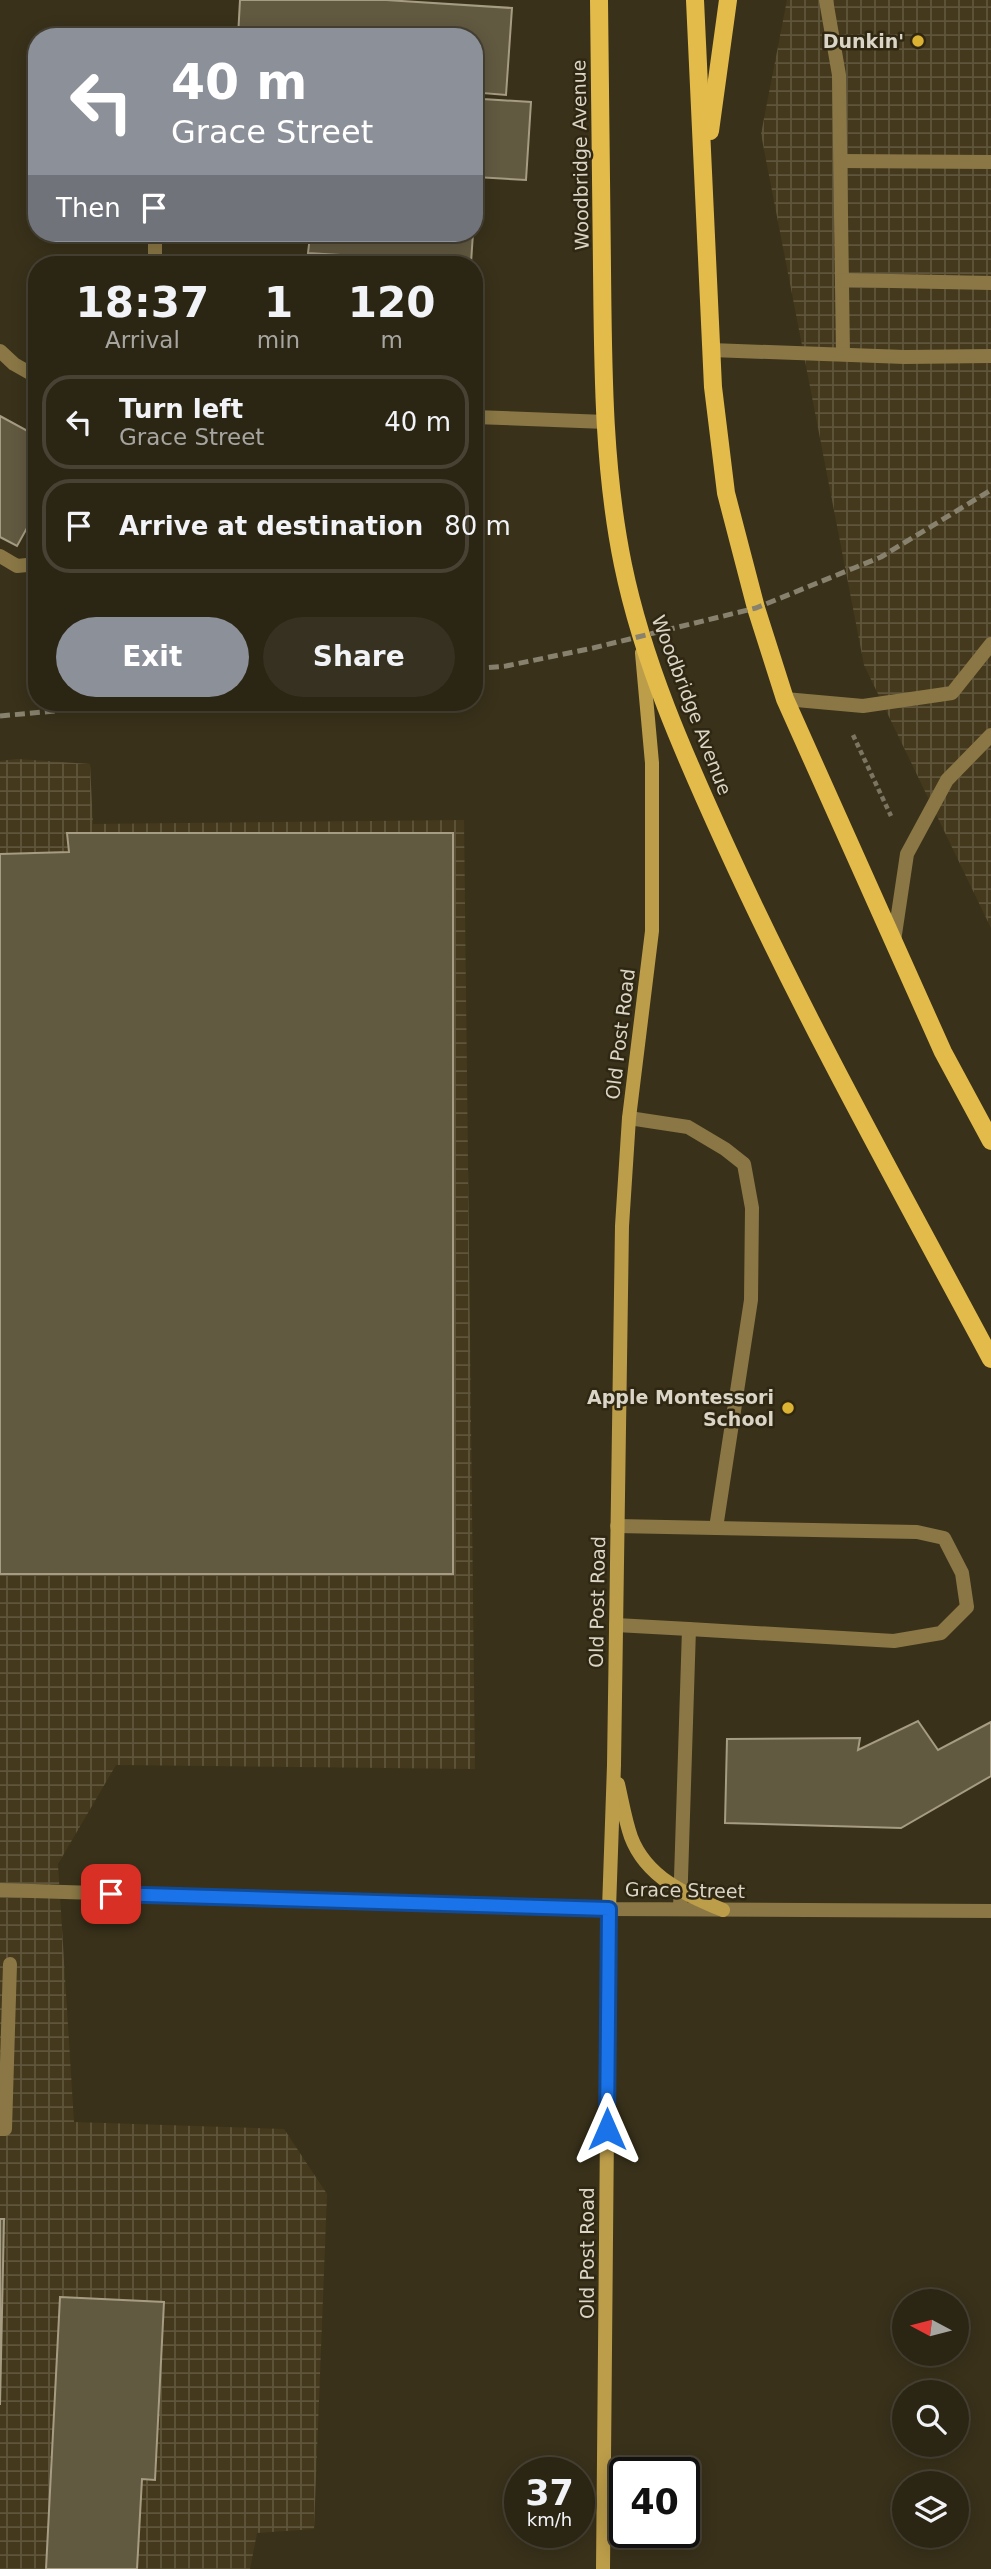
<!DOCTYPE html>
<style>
:root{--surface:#2b2514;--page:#373122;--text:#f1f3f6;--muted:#a6a5a0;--line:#474234;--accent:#8c9099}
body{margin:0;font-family:"DejaVu Sans",sans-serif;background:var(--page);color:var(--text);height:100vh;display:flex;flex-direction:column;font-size:26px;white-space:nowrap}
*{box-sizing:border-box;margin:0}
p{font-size:23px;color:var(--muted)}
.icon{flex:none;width:38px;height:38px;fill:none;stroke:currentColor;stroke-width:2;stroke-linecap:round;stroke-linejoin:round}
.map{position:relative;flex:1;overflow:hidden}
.side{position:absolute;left:28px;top:256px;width:455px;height:455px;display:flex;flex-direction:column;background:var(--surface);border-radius:28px;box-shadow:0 4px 18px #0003,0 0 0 2px var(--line)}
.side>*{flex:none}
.hud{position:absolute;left:28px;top:28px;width:455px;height:214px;border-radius:28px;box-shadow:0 4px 18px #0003,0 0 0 2px var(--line);background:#8c9099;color:#fff;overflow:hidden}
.needle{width:46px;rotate:277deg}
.tools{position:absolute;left:892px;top:2289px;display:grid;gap:14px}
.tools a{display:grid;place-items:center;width:77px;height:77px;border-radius:50%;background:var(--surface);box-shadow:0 4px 18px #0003,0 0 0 2px var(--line);font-size:35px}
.speed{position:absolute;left:504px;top:2457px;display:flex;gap:14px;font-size:35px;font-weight:700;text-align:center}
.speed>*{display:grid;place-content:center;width:91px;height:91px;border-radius:50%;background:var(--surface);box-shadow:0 4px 18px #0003,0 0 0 2px var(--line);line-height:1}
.speed small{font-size:18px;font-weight:400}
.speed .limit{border:4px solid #111;border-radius:10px;background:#fff;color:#111}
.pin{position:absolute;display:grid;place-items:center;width:60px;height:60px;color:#fff;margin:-30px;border-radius:14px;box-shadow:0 4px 10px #0006}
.me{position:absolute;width:77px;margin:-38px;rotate:0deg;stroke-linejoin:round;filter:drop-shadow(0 0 5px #0008)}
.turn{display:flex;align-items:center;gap:24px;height:147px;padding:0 28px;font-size:32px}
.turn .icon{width:91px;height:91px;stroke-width:2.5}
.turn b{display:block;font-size:49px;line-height:60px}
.then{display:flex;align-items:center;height:66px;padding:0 28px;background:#0003;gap:14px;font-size:26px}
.eta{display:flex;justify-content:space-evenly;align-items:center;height:119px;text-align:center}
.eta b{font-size:42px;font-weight:700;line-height:49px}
.action{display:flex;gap:14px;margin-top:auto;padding:14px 28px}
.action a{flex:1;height:80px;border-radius:42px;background:var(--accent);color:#fff;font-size:28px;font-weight:700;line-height:80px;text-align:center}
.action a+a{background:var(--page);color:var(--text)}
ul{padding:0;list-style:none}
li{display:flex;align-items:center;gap:21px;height:94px;margin:0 14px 10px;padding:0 14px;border:4px solid var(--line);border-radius:28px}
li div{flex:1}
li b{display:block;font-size:26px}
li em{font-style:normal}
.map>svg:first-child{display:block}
.industrial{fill:url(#industrial-grid)}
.building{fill:#625941;stroke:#a69c83;stroke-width:2}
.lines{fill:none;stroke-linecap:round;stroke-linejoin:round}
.path{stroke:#7c7562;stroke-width:4.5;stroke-dasharray:5 3.5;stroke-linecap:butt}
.lane{stroke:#8a7745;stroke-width:14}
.street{stroke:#8a7745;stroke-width:14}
.secondary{stroke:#bc9d4a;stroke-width:14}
.primary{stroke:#e3bb4a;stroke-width:18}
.rail{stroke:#87816e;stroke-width:5;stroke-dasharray:10 5;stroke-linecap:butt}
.route-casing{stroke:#114b97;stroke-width:18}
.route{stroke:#1a73e8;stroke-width:12}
.poi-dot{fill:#dcb233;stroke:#2f2711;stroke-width:2.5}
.labels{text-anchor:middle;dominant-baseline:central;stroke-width:5;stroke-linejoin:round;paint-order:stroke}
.poi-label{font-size:19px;font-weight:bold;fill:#dad5c7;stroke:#2f2711;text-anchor:end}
.street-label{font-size:19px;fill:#dad5c7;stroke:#2f2711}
</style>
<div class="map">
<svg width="991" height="2569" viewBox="0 0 991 2569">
<defs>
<pattern id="industrial-grid" width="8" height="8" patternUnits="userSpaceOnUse" patternTransform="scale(1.75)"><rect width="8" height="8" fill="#44391c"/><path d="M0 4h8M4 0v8" fill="none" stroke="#5e553c"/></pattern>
</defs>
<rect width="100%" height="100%" fill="#39311a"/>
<g class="industrial">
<polygon points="787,0 991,0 991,928 864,665 761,134"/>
<polygon points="17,759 90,764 93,824 464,820 475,1769 116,1765 58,1864 74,2122 284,2129 327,2194 314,2529 257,2533 250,2569 0,2569 0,761"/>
</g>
<g class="building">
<polygon points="240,0 386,0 512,8 506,95 483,93 483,99 531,102 526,180 476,177 474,205 474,37 238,37"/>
<polygon points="255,233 473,233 471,263 308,253 310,236"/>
<polygon points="0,416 37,436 37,510 17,546 0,537"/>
<polygon points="67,833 453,833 453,1574 0,1574 0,854 69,852"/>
<polygon points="918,1721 938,1750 991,1722 991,1776 901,1828 725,1823 727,1739 860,1738 858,1750"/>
<polygon points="0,2219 4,2219 0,2405"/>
<polygon points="60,2297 164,2302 155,2480 142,2479 137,2569 46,2569"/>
</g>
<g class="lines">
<polyline class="path" points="853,735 891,816"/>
<g class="lane">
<polyline points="826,0 839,75 843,354"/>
<polyline points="841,161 991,162"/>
<polyline points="155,233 155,264"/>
<polyline points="843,280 991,283"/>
<polyline points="711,350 905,357 991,356"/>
<polyline points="0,351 14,364 37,377"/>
<polyline points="474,417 606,422"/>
<polyline points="0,556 17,566 37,564"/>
<polyline points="785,699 863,706 952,693 991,644"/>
<polyline points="894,941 907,854 947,780 991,735"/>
<polyline points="629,1118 688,1127 725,1149 744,1164 752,1208 751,1300 716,1528"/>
<polyline points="617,1526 917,1532 944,1538 962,1573 967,1607 941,1633 894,1641 689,1629 680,1909"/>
<polyline points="616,1625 689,1629"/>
<polyline points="0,2129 5,2129 10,1964"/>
</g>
<polyline class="street" points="0,1890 609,1909 991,1911"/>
<g class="secondary">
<path d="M 618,1784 C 622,1801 625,1820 631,1837 C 646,1877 686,1895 723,1910"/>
<polyline points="603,2569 609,1909 614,1765 622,1226 629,1118 652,931 652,763 642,653"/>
</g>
<g class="primary">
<path d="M 599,0 C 600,89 601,179 602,268 C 603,367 603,468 623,565 C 643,662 684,754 725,844 C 805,1020 900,1189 991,1359"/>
<polyline points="695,0 713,387 726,493 756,608 785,699 943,1052 991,1141"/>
<polyline points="710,131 728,0"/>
</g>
<g class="rail">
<polyline points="474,669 506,666 593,648 756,608 881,557 991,490"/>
<polyline points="0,716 153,702"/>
</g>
</g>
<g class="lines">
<g class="route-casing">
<polyline id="route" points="111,1894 609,1909 607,2129"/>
</g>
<use href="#route" class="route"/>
</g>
<g class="poi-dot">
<circle cx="918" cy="41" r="7"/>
<circle cx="788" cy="1408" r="7"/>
</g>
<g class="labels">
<g class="poi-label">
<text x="904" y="41">Dunkin'</text>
<text x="774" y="1397">Apple Montessori<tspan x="774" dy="22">School</tspan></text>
</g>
<g class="street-label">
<text transform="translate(580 155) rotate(-91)">Woodbridge Avenue</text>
<text transform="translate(692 705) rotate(69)">Woodbridge Avenue</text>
<text transform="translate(620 1034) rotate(-83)">Old Post Road</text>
<text transform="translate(597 1602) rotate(-89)">Old Post Road</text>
<text transform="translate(685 1890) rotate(1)">Grace Street</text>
<text transform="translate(587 2253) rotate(-90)">Old Post Road</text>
</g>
</g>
</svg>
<div class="tools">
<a><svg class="needle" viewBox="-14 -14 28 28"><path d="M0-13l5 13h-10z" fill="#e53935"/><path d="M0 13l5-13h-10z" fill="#a6a5a0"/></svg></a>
<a><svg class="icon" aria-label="search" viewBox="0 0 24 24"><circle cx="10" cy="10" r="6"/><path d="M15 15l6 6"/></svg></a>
<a><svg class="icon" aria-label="layers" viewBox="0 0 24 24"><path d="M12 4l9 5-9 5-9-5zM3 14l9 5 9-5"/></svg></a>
</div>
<div class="speed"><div>37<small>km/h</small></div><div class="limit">40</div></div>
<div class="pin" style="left:111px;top:1894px;background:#d93025"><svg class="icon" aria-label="arrive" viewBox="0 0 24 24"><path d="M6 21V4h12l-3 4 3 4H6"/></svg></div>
<svg class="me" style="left:607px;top:2129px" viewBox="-20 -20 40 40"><path d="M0-17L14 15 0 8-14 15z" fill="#1a73e8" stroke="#fff" stroke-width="4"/></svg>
<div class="hud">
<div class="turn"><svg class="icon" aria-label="left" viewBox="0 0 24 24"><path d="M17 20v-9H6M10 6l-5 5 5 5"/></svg><div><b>40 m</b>Grace Street</div></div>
<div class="then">Then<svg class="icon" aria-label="arrive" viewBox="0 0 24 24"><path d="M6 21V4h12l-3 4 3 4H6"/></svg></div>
</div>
<section class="side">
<div class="eta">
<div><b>18:37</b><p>Arrival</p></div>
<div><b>1</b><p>min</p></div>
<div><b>120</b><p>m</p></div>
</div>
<ul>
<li><svg class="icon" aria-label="left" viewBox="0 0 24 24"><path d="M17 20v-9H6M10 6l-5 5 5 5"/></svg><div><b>Turn left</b><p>Grace Street</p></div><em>40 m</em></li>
<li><svg class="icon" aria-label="arrive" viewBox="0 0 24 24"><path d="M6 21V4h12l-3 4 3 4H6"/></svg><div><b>Arrive at destination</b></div><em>80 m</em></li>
</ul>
<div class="action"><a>Exit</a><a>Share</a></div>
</section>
</div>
